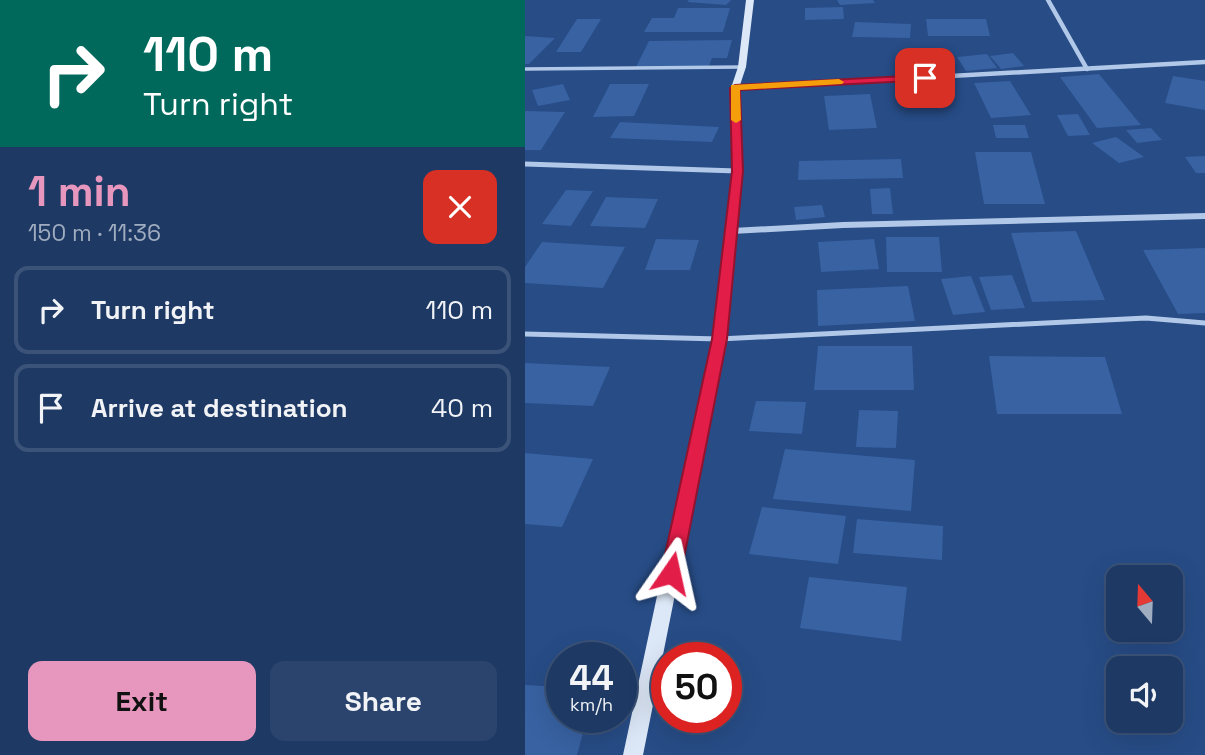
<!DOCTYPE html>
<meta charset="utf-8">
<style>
:root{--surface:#1d3964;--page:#2a446d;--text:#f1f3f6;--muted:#a0acbf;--line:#3b5378;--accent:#e797bd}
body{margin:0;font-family:"Space Grotesk",sans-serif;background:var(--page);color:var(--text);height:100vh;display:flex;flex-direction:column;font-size:26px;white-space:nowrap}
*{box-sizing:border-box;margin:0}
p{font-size:23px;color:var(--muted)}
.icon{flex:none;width:38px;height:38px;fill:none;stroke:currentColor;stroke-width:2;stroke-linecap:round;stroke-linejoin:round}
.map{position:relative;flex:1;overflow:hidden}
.sheet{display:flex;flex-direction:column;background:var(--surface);width:525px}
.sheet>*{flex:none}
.banner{background:#00695c;color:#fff;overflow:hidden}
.needle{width:46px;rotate:341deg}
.buttons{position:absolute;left:581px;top:565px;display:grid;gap:14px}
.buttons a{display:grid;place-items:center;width:77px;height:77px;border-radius:14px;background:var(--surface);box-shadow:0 7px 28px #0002,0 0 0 2px var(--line);font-size:35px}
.speed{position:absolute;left:21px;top:642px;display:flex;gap:14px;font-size:35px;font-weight:700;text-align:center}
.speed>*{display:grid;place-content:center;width:91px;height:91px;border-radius:50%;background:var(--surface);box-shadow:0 7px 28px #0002,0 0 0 2px var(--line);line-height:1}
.speed small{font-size:18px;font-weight:400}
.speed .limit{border:10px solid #d22;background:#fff;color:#111}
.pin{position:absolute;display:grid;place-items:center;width:60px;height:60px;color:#fff;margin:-30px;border-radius:14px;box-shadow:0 4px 10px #0006}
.me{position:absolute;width:77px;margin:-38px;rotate:11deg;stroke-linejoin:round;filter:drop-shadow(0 0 5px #0008)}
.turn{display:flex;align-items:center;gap:24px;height:147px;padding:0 28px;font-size:32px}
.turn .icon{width:91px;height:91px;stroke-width:2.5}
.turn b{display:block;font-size:49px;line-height:60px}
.round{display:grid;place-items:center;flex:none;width:74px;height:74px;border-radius:14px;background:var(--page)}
.overview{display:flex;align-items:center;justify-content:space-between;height:119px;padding:0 28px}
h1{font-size:42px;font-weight:700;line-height:52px;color:var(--accent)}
.action{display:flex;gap:14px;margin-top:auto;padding:14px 28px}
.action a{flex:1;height:80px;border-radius:14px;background:var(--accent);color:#111;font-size:28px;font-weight:700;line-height:80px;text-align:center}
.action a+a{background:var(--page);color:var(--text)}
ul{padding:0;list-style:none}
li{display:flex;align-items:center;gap:21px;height:88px;margin:0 14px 10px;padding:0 14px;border:4px solid var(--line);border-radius:14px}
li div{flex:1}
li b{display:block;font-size:26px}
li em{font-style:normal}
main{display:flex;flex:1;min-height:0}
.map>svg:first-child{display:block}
.building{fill:#3862a2}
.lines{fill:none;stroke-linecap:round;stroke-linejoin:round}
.service-far1{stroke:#b2c8e8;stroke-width:3.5}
.service{stroke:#b2c8e8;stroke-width:5}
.minor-far1{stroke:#b2c8e8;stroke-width:4.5}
.minor{stroke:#b2c8e8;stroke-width:5}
.tertiary{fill:#b2c8e8;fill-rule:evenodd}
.secondary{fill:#dce7f7;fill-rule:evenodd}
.route{fill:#e11d48;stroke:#92132f;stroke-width:2}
.slow{fill:#f59e0b}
</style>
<main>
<section class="sheet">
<div class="banner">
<div class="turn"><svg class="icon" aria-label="right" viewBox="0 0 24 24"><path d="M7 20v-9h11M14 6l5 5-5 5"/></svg><div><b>110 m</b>Turn right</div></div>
</div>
<div class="overview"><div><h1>1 min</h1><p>150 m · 11:36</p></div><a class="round" style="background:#d93025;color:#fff"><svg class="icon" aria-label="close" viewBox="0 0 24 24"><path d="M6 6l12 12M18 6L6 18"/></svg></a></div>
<ul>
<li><svg class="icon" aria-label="right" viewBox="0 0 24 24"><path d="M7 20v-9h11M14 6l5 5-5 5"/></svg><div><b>Turn right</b></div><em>110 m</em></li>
<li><svg class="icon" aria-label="arrive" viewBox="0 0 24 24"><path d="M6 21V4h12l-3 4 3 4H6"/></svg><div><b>Arrive at destination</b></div><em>40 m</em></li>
</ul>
<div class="action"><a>Exit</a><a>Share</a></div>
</section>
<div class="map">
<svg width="680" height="755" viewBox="0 0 680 755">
<rect width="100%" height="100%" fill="#274c86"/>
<g class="building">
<polygon points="164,0 206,0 201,5 162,2"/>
<polygon points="312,0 348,0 350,3 315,5"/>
<polygon points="318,7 319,19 280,20 280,8"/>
<polygon points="153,8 205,8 198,32 119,32 127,18 149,18"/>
<polygon points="52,19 76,19 56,52 31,52"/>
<polygon points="401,19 461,19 465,36 403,36"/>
<polygon points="330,22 386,24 385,38 327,37"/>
<polygon points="0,36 30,38 4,64 0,64"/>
<polygon points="207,40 202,58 187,58 184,66 111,67 124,41"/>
<polygon points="488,53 499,66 476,69 465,56"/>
<polygon points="462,54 472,68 441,71 432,57"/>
<polygon points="574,74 616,125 572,128 535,77"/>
<polygon points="648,76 680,81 680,110 640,103"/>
<polygon points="485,81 506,115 466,118 449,83"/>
<polygon points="38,84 45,100 13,106 7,90"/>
<polygon points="85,84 124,84 109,116 68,117"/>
<polygon points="345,94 352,128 304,130 299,96"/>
<polygon points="0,111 40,112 16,150 0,150"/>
<polygon points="553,114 565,135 543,136 532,115"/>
<polygon points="95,122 194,127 187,142 85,138"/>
<polygon points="468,125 500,125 504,138 471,138"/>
<polygon points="626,128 637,140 612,143 601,130"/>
<polygon points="591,137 619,157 594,163 567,143"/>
<polygon points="450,152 506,152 520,204 459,204"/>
<polygon points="680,156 680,173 671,173 660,157"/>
<polygon points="376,159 378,178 273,180 274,161"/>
<polygon points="365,188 368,214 347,214 345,189"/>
<polygon points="41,190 68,191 46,226 17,224"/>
<polygon points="81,197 133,199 120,228 65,226"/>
<polygon points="297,205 300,217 271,220 269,207"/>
<polygon points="551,231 580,300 507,302 486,233"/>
<polygon points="361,237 414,237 417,272 362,272"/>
<polygon points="131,239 174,240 165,270 120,270"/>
<polygon points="349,239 354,269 296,272 293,242"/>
<polygon points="17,242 100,247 78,288 0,283 0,267"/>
<polygon points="680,248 680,313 653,314 618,250"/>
<polygon points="487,275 500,308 466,310 454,277"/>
<polygon points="446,276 460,312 428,315 416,279"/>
<polygon points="383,286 390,321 293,326 292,290"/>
<polygon points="293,346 387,346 389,390 289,390"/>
<polygon points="464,356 580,357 597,414 472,414"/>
<polygon points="0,363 85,367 68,406 0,403"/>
<polygon points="231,401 281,402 277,434 224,431"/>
<polygon points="334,410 373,411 371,448 331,447"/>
<polygon points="260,449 390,460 386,511 248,499"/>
<polygon points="0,453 68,459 37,527 0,524"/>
<polygon points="237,507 321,516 313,564 224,554"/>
<polygon points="332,519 418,526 417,560 328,553"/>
<polygon points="284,577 382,587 376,641 275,628"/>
<polygon points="0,685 37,687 37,718 62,718 52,755 0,755"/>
</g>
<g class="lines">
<polyline class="service-far1" points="0,69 217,67"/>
<polyline class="service" points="0,334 194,339 621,318 680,323"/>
<g class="minor-far1">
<polyline points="523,0 562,69"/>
<polyline points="210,88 680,62"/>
</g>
<polyline class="minor" points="0,164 212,171"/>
<polygon class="tertiary" points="680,213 680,219 318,228 207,234 202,231 207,228 318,222"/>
<polygon class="secondary" points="221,0 229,0 221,67 214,88 217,171 201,339 118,755 98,755 187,339 207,171 206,88 213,67"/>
</g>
<polygon class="route" points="400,75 405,78 403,80 215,90 218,171 202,339 156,573 153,579 146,582 139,579 136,573 187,339 207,171 205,88 210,85"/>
<polygon class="slow" points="314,79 319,82 317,84 215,90 216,120 211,123 206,120 206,85"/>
</svg>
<div class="buttons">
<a><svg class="needle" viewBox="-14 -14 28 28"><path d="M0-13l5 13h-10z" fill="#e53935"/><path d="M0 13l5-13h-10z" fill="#a0acbf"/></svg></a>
<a><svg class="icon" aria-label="sound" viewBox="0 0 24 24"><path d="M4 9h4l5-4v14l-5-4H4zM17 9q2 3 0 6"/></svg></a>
</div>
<div class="speed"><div>44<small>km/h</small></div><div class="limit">50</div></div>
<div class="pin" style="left:400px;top:78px;background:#d93025"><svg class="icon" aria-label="arrive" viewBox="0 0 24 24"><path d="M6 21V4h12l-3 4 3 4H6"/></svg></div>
<svg class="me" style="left:146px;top:573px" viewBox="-20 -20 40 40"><path d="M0-17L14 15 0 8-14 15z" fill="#e11d48" stroke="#fff" stroke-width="4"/></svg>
</div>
</main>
